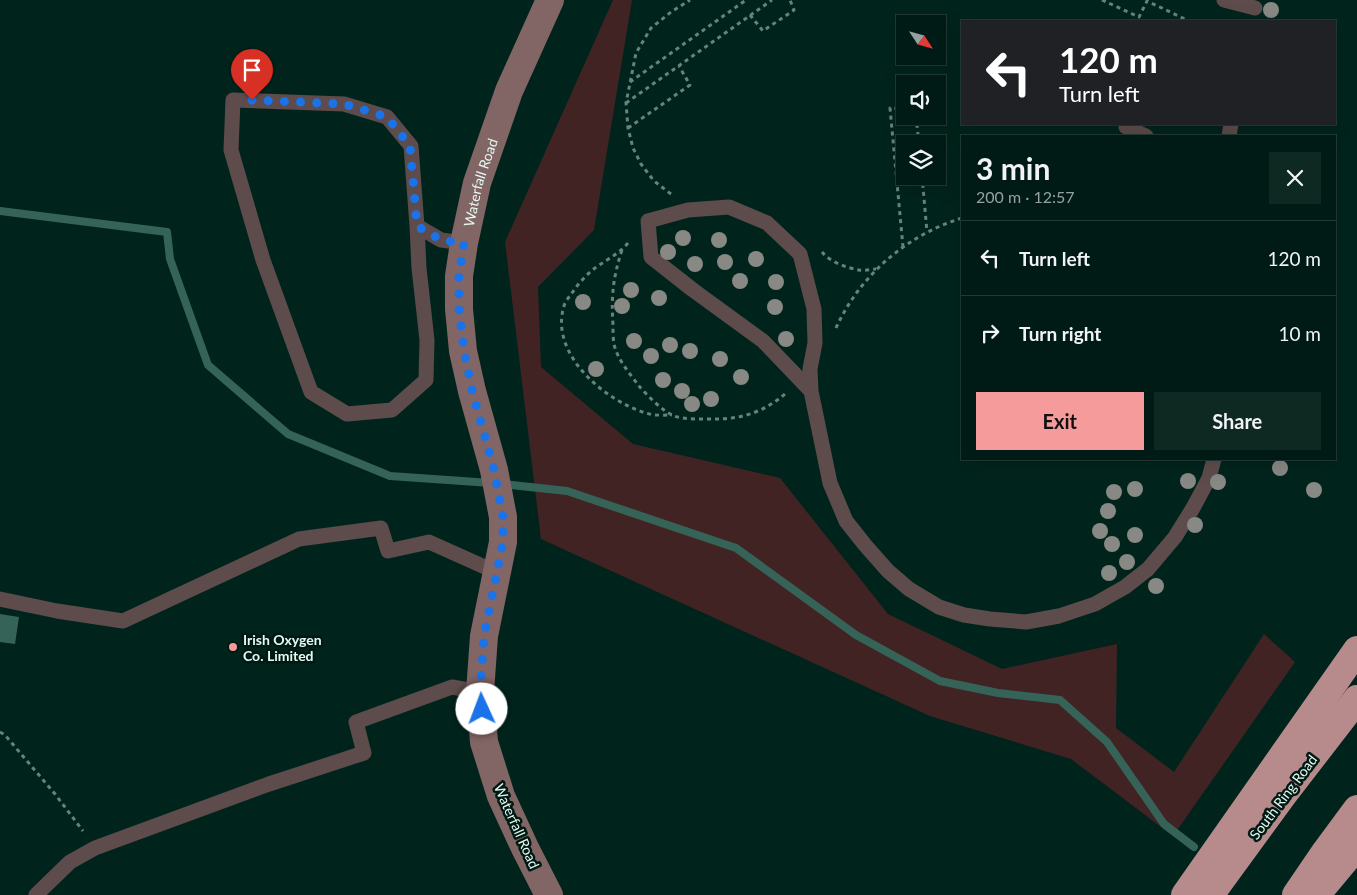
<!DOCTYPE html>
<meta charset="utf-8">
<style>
:root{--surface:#001b15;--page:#0e2822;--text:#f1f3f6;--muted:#95a1a0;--line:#223934;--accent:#f59b9c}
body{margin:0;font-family:Lato,sans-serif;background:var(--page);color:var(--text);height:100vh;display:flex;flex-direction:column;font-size:19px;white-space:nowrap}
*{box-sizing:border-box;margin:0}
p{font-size:16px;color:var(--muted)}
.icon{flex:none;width:28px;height:28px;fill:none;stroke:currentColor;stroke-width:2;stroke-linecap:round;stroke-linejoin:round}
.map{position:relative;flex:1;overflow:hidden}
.drawer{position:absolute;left:961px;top:135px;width:375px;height:325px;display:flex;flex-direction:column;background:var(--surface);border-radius:0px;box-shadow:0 5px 20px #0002,0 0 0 1px var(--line)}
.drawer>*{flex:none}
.hud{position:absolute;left:961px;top:20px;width:375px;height:105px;border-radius:0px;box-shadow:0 5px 20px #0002,0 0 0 1px var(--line);background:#202124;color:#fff;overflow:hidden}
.needle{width:32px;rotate:126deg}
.tools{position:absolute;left:896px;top:15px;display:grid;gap:10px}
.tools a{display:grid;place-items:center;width:50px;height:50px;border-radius:0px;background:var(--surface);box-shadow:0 5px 20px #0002,0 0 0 1px var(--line);font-size:25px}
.pin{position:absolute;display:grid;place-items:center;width:42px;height:42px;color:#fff;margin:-51px -21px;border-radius:50% 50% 50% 0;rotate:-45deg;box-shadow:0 0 5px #0007}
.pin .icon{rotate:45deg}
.me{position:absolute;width:55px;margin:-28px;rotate:358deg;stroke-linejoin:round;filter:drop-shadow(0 0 4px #0008)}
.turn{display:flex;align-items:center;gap:18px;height:105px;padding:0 15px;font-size:22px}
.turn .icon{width:65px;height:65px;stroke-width:2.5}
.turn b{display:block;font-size:35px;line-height:42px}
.round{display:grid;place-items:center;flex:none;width:52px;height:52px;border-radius:0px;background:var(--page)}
.summary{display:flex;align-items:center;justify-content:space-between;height:85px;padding:0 15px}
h1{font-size:30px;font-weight:700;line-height:38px}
.action{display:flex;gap:10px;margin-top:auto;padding:10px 15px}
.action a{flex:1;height:58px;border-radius:0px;background:var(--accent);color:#111;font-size:20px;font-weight:700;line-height:58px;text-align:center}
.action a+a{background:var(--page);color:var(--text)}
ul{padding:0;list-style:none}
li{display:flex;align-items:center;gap:15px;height:75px;padding:0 15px;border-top:1px solid var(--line)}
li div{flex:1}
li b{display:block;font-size:19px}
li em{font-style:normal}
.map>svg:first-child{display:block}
.green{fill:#412324}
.water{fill:#366357}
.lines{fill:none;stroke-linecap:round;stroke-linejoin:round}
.stream{stroke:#366357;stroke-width:8}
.path{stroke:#67847c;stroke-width:3;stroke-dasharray:4 4;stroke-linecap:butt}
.lane{stroke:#5d4c4b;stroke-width:15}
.secondary{stroke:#826565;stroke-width:28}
.highway{stroke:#b78b8b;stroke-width:28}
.tree{fill:#888884}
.route{stroke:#1a73e8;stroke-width:9;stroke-dasharray:0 16.2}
.poi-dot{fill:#f59b9c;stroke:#001913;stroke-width:2}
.labels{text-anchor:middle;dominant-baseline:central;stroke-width:5;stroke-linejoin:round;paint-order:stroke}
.street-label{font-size:14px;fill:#e4f9f2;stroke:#001913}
.poi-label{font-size:14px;font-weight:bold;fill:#e4f9f2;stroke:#001913;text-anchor:start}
</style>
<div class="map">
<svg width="1357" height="895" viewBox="0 0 1357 895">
<rect width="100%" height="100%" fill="#00241c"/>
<polygon class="green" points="613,0 632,0 594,230 538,287 541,367 633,444 780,478 888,614 1002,669 1117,644 1116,728 1174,772 1264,634 1295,662 1173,836 1071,759 930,716 541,539 505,242"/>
<polygon class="water" points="0,614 19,617 15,644 0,642"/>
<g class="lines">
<g class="stream">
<polyline points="0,211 167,232 170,259 208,365 288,434 390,476 491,483"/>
<polyline points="502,484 567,491 736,548 856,635 940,681 998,693 1060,700 1107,742 1164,824 1194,847"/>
</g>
<g class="path">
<polyline points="1102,0 1139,17 1147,1 1189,21"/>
<polyline points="750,15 763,31 794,10 790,0"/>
<polyline points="630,82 746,0"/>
<polyline points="626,103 772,0"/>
<polyline points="916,116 919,144"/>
<polyline points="628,128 690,85 679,66"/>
<polyline points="922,176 927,232"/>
<polyline points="671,194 654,181 641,164 633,148 628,128 626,103 636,53 651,28 671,12 690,0"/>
<path d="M 628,243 C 619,254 606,260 595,268 C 586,275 578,284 572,293 C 569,297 565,302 564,306 C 549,354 605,401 646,413 C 654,416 664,415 672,415"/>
<polyline points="903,247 890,108 905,109"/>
<path d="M 622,250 C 613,277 611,297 613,325 C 613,331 613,338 614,344 C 617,359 630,374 639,386 C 647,395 662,411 674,416 C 686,420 703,419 716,419 C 743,419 765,411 785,394"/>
<path d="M 822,252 C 830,262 847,268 859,270 C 865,271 871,269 876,269"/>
<path d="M 836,328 C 860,275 907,235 962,218"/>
<polyline points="0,732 5,735 55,794 83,831"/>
</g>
<g class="lane">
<polyline points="1224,0 1255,8"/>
<polyline points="1126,127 1146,136"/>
<polyline points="1229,136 1231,124"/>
<polyline points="417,226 419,268 427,340 426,380 392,410 347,414 311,392 263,260 231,150 233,100 344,104 387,117 411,146 417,226 441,240 464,243"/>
<polyline points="811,391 763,341 693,290 651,257 648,221 688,210 729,207 767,223 800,254 814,309 815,343 810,369 811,391 830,483 846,521 865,545 888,571 909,589 939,607 964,615 990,619 1026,622 1059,616 1095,604 1125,587 1148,569 1175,537 1193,508 1209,478 1214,459"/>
<polyline points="0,599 57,611 123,621 299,539 381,528 388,551 429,542 496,572"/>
<polyline points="36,895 70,862 95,848 269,784 364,753 356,722 452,687 480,692"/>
</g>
<path class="secondary" id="s1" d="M 549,895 L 525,848 L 501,796 L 484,742 L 480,692 L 484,636 L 503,542 L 503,517 L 494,470 L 472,391 L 463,351 L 459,309 L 459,276 L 464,243 L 477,183 L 509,91 L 550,0"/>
<g class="highway">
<polyline points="1185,895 1357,650"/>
<polyline points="1210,895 1283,795 1357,699"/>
<polyline points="1296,895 1326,851 1357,809"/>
<polyline points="1316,895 1357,846"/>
</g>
</g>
<g class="tree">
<circle cx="1271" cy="10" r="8"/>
<circle cx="683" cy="238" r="8"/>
<circle cx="719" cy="240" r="8"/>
<circle cx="668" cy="252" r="8"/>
<circle cx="756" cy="259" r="8"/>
<circle cx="725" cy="262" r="8"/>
<circle cx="695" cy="264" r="8"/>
<circle cx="740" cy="281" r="8"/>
<circle cx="776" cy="282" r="8"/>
<circle cx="631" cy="290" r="8"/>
<circle cx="659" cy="298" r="8"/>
<circle cx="583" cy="302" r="8"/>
<circle cx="622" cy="306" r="8"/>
<circle cx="775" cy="307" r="8"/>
<circle cx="786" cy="339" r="8"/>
<circle cx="634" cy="341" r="8"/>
<circle cx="670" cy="345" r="8"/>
<circle cx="690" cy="351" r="8"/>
<circle cx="651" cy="356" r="8"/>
<circle cx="720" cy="359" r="8"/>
<circle cx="596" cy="369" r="8"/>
<circle cx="741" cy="377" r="8"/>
<circle cx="663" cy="380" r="8"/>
<circle cx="682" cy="391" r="8"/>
<circle cx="711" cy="399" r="8"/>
<circle cx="692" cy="404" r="8"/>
<circle cx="1280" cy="468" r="8"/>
<circle cx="1188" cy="481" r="8"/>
<circle cx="1218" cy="482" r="8"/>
<circle cx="1135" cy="489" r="8"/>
<circle cx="1314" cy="490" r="8"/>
<circle cx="1114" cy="492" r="8"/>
<circle cx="1108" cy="511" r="8"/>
<circle cx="1195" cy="525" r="8"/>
<circle cx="1100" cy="531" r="8"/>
<circle cx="1135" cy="535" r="8"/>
<circle cx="1112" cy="544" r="8"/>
<circle cx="1127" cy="562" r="8"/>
<circle cx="1109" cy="573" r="8"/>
<circle cx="1156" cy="586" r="8"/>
</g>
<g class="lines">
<polyline class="route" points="252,100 344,104 387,117 410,146 417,226 441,240 464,243 459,276 459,309 464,351 472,390 494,470 503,517 503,542 484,636 480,692 482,709"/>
</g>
<circle class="poi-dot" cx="233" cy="647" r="5"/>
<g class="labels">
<g class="street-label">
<text stroke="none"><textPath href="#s1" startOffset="736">Waterfall Road</textPath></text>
<text transform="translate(1283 797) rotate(-53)">South Ring Road</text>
<text transform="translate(517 826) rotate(66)">Waterfall Road</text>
</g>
<g class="poi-label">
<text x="243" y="639">Irish Oxygen<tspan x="243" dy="16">Co. Limited</tspan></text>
</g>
</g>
</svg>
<div class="tools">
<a><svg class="needle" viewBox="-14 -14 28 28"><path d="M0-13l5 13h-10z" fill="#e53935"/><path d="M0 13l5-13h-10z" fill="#95a1a0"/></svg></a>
<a><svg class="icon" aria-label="sound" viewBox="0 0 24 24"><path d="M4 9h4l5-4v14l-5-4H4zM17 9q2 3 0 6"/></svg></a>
<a><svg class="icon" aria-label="layers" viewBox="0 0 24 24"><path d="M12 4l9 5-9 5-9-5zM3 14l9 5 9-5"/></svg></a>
</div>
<div class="pin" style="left:252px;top:100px;background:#d93025"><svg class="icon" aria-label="arrive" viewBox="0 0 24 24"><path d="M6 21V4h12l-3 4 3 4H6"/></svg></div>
<svg class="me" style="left:482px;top:709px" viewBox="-20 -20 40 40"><circle r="19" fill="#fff"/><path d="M0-13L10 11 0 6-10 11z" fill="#1a73e8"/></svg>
<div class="hud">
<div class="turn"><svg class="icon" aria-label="left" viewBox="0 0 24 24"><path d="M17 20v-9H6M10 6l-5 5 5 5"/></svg><div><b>120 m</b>Turn left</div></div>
</div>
<section class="drawer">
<div class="summary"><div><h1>3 min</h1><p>200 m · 12:57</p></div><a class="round"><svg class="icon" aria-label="close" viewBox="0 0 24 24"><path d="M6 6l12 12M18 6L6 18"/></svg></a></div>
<ul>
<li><svg class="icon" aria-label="left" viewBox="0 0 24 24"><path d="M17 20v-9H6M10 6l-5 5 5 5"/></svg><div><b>Turn left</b></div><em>120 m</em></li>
<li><svg class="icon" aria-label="right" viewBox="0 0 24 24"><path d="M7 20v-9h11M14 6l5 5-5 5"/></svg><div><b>Turn right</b></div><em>10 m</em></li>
</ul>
<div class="action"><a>Exit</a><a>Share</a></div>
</section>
</div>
